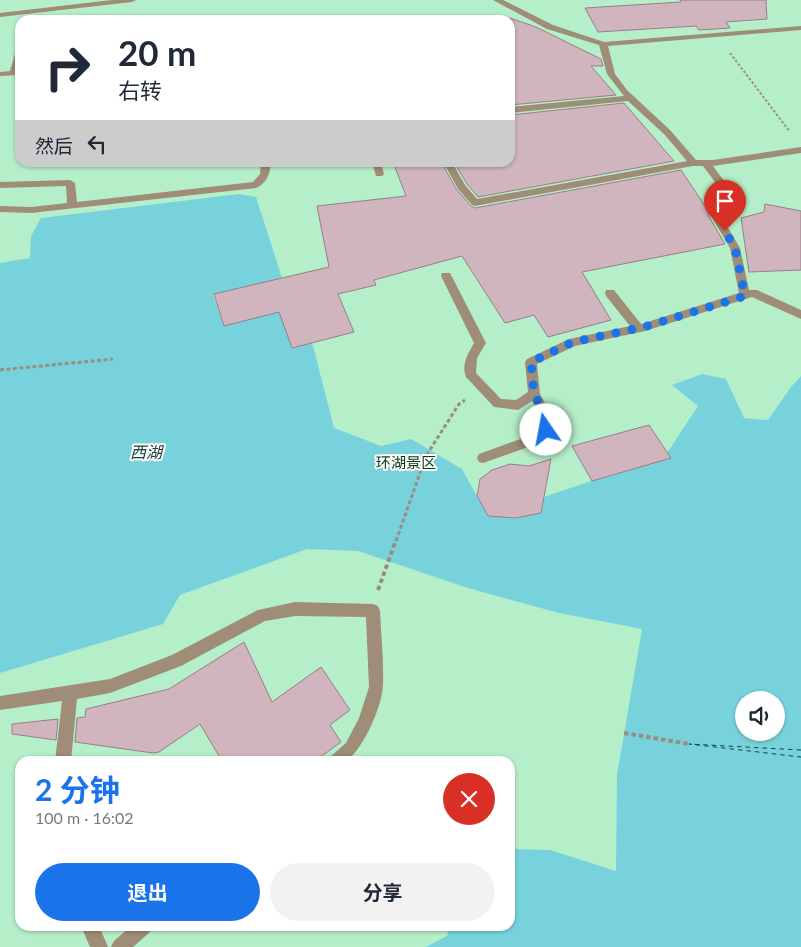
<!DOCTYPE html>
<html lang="zh">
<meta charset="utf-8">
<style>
:root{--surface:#fff;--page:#f2f2f3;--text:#1f2937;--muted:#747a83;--accent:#1a73e8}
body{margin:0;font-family:Lato,"Noto Sans SC",sans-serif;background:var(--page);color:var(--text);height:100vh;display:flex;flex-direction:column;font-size:19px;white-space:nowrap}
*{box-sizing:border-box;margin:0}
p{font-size:16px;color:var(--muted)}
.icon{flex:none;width:28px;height:28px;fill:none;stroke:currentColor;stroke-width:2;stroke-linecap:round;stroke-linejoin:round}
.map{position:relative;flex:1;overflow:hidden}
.panel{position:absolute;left:15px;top:756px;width:500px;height:175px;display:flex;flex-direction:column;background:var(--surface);border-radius:15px;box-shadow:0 1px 4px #0004}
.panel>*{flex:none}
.guide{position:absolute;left:15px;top:15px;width:500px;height:152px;border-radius:15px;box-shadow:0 1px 4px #0004;background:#fff;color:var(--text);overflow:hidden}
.controls{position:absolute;left:735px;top:691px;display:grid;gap:10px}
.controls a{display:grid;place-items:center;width:50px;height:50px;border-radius:50%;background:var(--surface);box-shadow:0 1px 4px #0004;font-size:25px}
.pin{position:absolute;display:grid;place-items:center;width:42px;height:42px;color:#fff;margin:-51px -21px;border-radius:50% 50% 50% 0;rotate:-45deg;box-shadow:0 0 5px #0007}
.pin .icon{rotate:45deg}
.me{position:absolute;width:55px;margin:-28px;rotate:348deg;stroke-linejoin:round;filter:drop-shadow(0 0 4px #0008)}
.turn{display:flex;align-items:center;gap:18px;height:105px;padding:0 20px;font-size:22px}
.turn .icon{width:65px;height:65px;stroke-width:2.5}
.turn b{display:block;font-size:35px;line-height:42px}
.then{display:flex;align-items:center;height:48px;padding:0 20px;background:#0003;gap:10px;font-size:19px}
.round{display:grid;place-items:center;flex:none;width:52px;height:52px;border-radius:26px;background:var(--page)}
.headline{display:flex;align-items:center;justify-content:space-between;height:85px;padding:0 20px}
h1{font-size:30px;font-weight:700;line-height:38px;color:var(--accent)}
.action{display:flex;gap:10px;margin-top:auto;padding:10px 20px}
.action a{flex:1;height:58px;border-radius:30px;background:var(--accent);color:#fff;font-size:20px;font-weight:700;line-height:58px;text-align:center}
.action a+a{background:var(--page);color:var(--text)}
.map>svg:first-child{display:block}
.green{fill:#b5efc9;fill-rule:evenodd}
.water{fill:#78d2dc;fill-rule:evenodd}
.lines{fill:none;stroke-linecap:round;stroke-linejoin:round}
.ferry{stroke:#174146;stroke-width:1;stroke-dasharray:4.5 4;stroke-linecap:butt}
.building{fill:#d0b4be;stroke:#987e87}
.path-far2{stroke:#9a8e7f;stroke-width:2;stroke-dasharray:2.5 2;stroke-linecap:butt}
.path-far1{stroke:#9a8e7f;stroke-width:3;stroke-dasharray:4 2.5;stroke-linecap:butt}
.path{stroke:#9a8e7f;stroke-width:4;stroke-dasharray:4.5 3;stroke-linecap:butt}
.minor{fill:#a08d77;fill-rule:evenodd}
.route{stroke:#1a73e8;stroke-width:9;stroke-dasharray:0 16.2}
.labels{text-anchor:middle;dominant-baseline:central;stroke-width:4;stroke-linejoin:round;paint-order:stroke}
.park-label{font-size:15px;fill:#063a20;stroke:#fdfaf6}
.water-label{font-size:16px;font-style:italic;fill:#174146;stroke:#fdfaf6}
</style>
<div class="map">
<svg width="801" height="947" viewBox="0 0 801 947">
<rect width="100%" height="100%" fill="#fcead5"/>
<path class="green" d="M 0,0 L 801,0 L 801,947 L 0,947 ZM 20,20 L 510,20 L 510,162 L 20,162 ZM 744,700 L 776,700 L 776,732 L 744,732 ZM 20,761 L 510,761 L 510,926 L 20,926 Z"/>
<path class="water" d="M 239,194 L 256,197 L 282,278 L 213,295 L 224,326 L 279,312 L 292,347 L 312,342 L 334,428 L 381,446 L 411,439 L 462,469 L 488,516 L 665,456 L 698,406 L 672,385 L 702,374 L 726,379 L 744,418 L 768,420 L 791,387 L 801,376 L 801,947 L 426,947 L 447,936 L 450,926 L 510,926 L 510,849 L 550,850 L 616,871 L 617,775 L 642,629 L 559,613 L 468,588 L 358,551 L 307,549 L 180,595 L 163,624 L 0,673 L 0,263 L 30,258 L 31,236 L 41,218 ZM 744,700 L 776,700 L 776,732 L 744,732 Z"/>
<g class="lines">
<polyline class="ferry" points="801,750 689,744 801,757"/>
</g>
<g class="building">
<polygon points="680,0 766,0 767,19 726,22 730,28 699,30 696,26 598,32 585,8 681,2"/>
<polygon points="510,18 536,27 601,59 603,66 591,66 616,95 510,105"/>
<polygon points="624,103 674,161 478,197 467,184 454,162 510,162 510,115"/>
<polygon points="393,162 441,162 457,190 471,206 475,208 681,170 709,212 708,215 725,244 582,272 611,320 548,337 534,315 505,323 462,256 374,280 376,285 338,294 354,332 292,348 279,312 224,326 214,294 329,267 317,206 406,196"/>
<polygon points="765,204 801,211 801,270 749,272 741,218 764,212"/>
<polygon points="649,425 671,458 592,481 572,446"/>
<polygon points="551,459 541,513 516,518 488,516 477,496 480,479 492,470 510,464 529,466"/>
<polygon points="244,642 272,702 321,667 350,710 330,725 341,742 315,761 222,761 200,724 159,752 153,753 75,742 77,718 85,717 86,709 169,689"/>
<polygon points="58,719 56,740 12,734 12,724"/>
</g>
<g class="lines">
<polyline class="path-far2" points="730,53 790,132"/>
<g class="path-far1">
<polyline points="0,370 113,359"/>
<polyline points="396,541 426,456 459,404 465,400"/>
</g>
<g class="path">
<polyline points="378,590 396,540"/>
<polyline points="624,733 689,744"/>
</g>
<g class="minor">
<polygon points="112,0 136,0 132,2 0,17 0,13"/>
<path d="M 493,0 L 503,0 L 553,25 L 604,42 L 801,26 L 801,30 L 608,46 L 615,74 L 627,90 L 670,130 L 696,160 L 713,160 L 801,147 L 801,153 L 713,166 L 744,208 L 742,210 L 721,216 L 740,248 L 749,290 L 757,290 L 801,310 L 801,319 L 752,297 L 645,331 L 575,346 L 537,364 L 540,394 L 553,417 L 550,433 L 534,445 L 483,463 L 479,462 L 477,458 L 479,454 L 526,437 L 540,428 L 541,417 L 532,401 L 518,410 L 494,407 L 466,377 C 461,364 468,354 474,343 L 441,276 L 442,273 L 450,273 L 486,343 L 477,358 L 476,373 L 501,399 L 516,400 L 528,392 L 525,362 L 527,359 L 569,339 L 630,326 L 606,296 L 605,293 L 606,290 L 614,290 L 641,324 L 739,293 L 730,248 L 710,214 L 712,212 L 733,206 L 703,166 L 693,166 L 475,206 L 472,205 L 458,189 L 443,162 L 452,162 L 465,185 L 477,199 L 687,161 L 664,134 L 628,101 L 510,113 L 510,107 L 624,96 L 607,74 L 599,45 L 547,29 Z"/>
<polygon points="17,47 20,47 20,75 0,76 0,72 10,71"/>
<path d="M 261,162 L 271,162 C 270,174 267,183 256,188 L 31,213 L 0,212 L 0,206 L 31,207 L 67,203 L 66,186 L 0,188 L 0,182 L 70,180 L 75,183 L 77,202 L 253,182 L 260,174 Z"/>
<polygon points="372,162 381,162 384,174 382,176 376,176"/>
<path d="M 295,602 L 373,604 L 378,606 L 380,611 C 381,635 384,661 383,685 C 382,707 364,747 347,761 L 328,761 L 331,756 L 346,743 L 359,718 L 369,687 L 366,617 L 295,616 L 265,621 L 181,666 L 110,693 L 77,699 L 71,761 L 55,761 L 62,701 L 0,710 L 0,696 L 110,679 L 172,655 L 258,610 Z"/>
<polygon points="81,926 99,926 108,947 90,947"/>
<polygon points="131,926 153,926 150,932 133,947 111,947 114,941"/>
</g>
</g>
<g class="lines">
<polyline class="route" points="546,430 547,417 534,394 531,362 573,342 644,327 745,296 735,248 725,231"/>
</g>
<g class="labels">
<g class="park-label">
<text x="406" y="462">环湖景区</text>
</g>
<g class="water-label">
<text x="146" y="451">西湖</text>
</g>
</g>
</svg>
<div class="controls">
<a><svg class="icon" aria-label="sound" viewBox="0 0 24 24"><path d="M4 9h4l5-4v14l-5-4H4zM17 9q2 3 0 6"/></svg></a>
</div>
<div class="pin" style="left:725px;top:231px;background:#d93025"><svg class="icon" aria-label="arrive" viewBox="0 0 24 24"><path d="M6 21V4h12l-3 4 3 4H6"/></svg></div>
<svg class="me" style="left:546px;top:430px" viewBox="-20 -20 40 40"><circle r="19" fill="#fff"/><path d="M0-13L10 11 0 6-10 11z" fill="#1a73e8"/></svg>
<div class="guide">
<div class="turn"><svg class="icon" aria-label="right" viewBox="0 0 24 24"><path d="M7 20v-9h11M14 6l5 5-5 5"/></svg><div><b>20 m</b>右转</div></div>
<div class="then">然后<svg class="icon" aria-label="left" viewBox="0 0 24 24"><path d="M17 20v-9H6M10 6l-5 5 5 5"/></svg></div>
</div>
<section class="panel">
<div class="headline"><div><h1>2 分钟</h1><p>100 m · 16:02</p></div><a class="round" style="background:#d93025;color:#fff"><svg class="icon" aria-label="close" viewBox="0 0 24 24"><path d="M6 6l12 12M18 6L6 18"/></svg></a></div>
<div class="action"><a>退出</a><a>分享</a></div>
</section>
</div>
